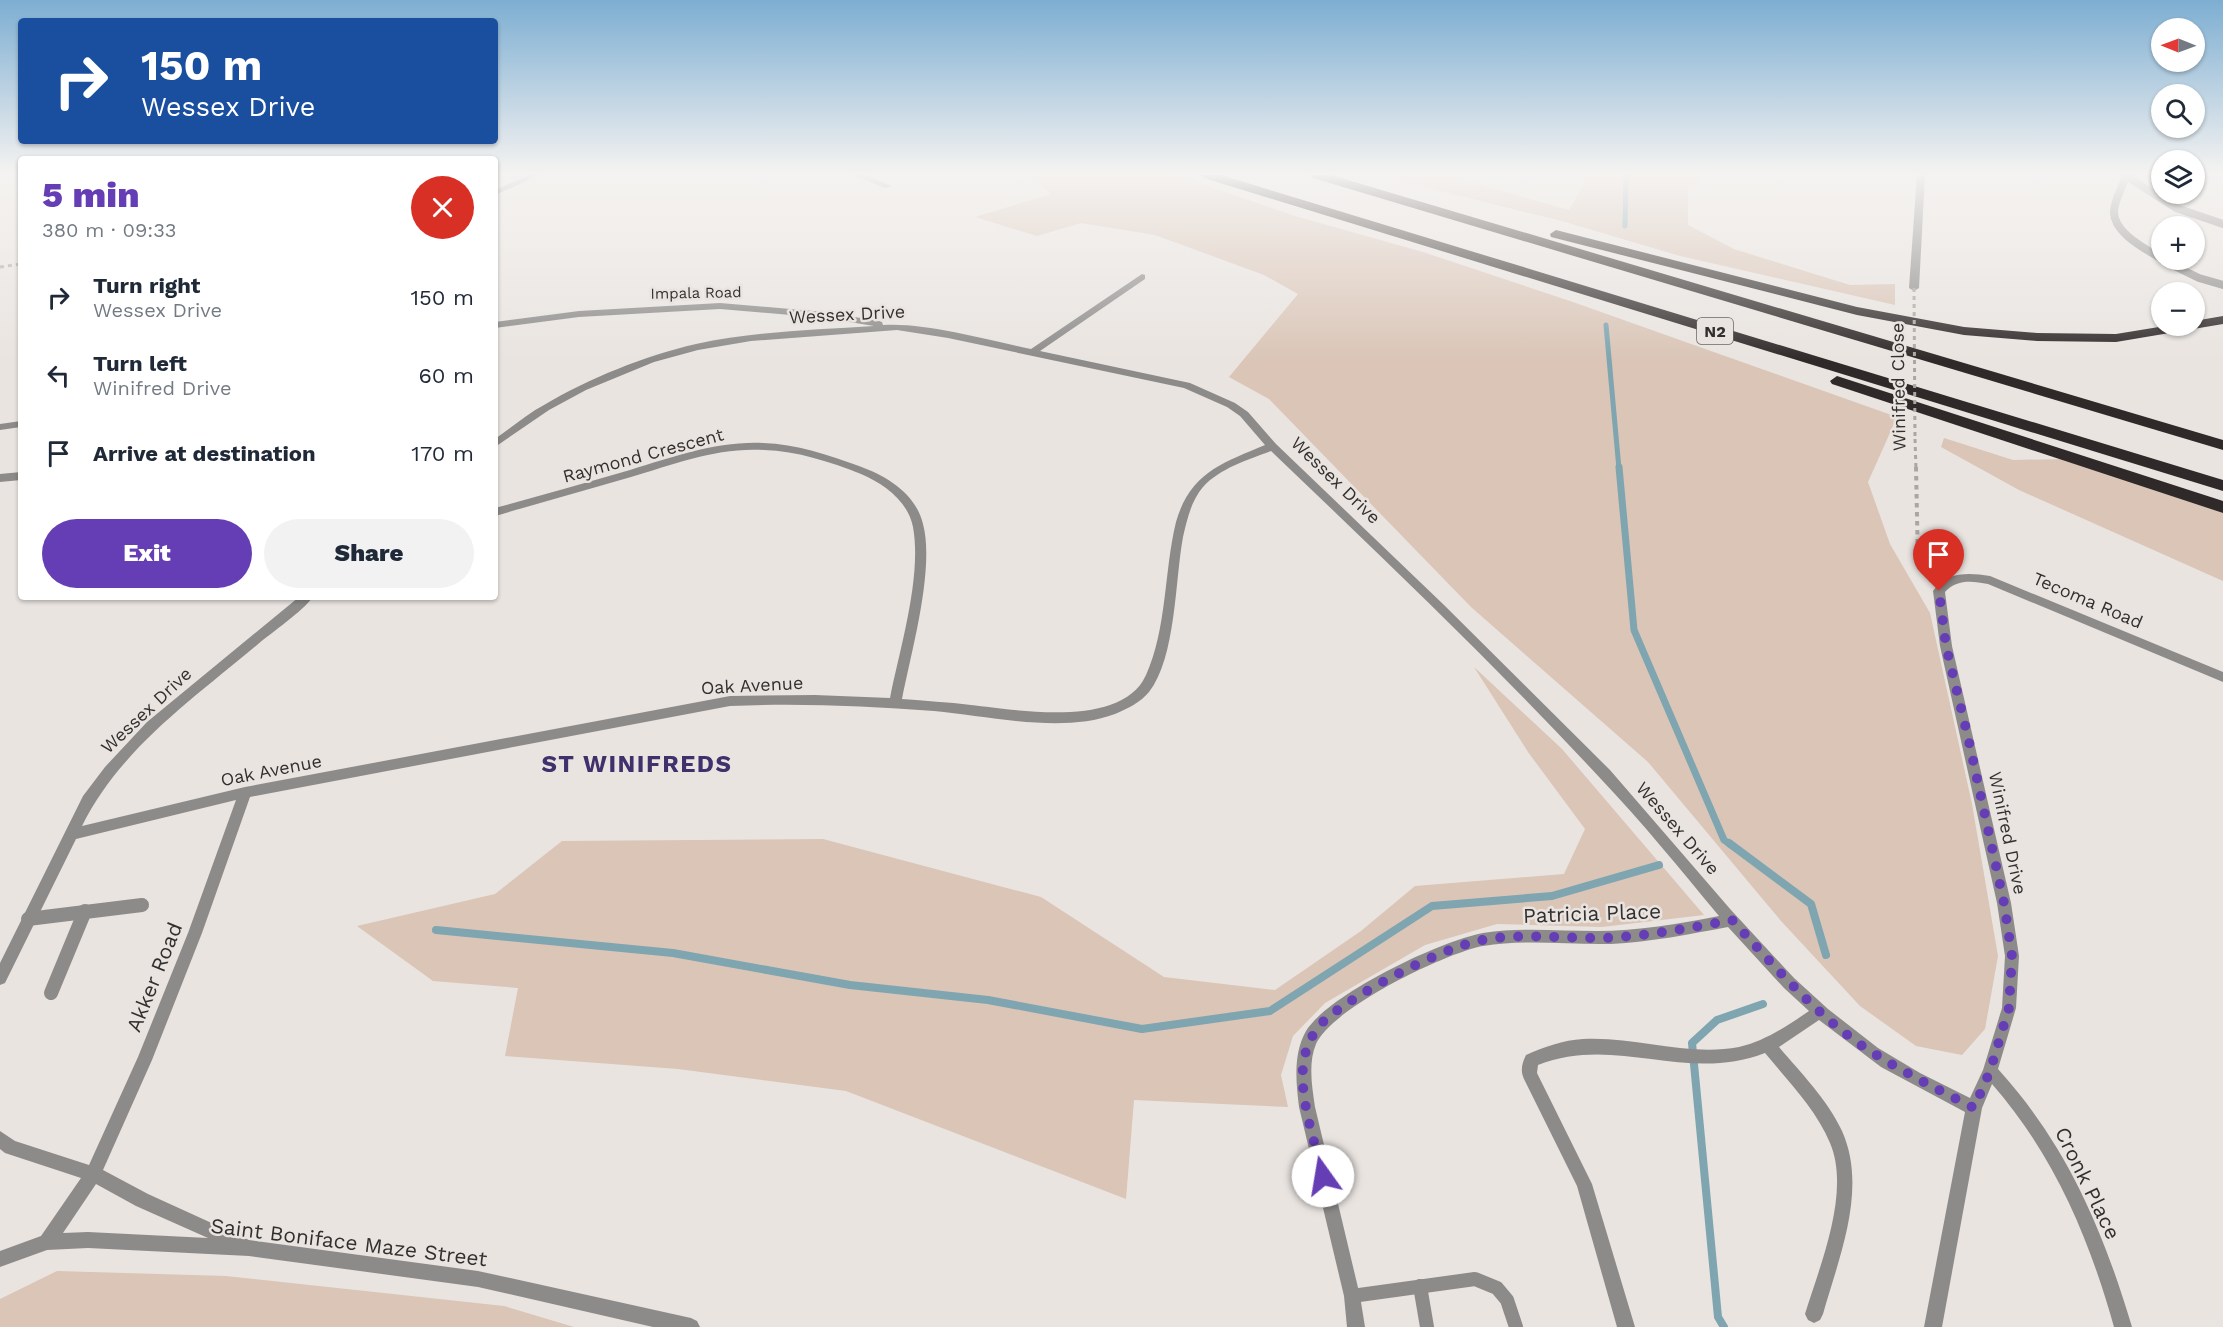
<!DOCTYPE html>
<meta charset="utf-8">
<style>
:root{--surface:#fff;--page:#f2f2f3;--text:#1f2937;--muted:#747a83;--accent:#653eb6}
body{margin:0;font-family:"Work Sans",sans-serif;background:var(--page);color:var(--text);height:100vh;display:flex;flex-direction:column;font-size:22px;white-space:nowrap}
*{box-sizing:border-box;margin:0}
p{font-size:20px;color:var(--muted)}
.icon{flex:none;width:33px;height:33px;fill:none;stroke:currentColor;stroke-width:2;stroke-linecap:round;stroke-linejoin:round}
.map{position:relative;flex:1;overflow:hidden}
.side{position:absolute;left:18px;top:156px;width:480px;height:444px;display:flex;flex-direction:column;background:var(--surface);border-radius:6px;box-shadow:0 2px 4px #0004}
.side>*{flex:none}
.hud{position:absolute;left:18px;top:18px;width:480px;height:126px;border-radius:6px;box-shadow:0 2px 4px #0004;background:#1a4fa0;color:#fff;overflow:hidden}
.needle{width:39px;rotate:271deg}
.buttons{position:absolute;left:2151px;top:18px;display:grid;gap:12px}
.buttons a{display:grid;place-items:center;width:54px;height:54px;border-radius:50%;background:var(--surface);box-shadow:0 2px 4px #0004;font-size:30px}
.pin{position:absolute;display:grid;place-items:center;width:51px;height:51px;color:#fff;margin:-62px -26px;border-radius:50% 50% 50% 0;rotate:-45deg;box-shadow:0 0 6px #0007}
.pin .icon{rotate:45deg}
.me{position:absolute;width:66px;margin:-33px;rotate:347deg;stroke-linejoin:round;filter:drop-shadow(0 0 4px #0008)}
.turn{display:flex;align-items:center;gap:21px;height:126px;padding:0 24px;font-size:27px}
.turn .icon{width:78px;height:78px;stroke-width:2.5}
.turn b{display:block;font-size:42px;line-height:51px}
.round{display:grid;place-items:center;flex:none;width:63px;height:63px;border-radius:32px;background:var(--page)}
.headline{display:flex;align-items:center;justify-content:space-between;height:102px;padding:0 24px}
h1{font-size:36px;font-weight:800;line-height:45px;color:var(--accent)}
.cta{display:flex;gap:12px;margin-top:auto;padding:12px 24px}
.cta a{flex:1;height:69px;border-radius:36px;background:var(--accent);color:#fff;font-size:24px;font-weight:800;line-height:69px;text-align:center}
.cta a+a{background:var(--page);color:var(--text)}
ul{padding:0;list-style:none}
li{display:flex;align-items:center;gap:18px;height:78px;padding:0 24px}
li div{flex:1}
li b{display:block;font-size:22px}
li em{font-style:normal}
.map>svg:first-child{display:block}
.green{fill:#dac5b7}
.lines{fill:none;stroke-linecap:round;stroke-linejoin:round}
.stream-far2{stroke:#7ea5b0;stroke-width:5}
.stream-far1{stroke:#7ea5b0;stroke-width:7}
.stream{stroke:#7ea5b0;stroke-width:8}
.path-far1{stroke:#a9a6a3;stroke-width:3;stroke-dasharray:4 4;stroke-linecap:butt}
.path{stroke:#a9a6a3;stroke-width:4;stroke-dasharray:4.5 4.5;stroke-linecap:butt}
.service-far1{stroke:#8d8b8a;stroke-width:8}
.service{stroke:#8d8b8a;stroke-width:14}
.minor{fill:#8d8b8a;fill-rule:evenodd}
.motorway{fill:#2f2a29;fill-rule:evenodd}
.path-bridge{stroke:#a9a6a3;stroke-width:3;stroke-dasharray:4 4;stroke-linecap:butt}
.route{stroke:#653eb6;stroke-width:10;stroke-dasharray:0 18}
.labels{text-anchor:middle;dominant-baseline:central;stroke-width:5;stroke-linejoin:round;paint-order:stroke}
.far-street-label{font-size:15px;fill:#32302f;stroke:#e9e4e0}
.shield{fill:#e9e4e0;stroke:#696664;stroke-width:1.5}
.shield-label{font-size:16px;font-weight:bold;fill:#32302f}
.street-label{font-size:18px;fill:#32302f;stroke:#e9e4e0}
.near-street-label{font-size:21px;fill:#32302f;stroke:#e9e4e0}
.district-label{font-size:24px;font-weight:bold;letter-spacing:1.5px;fill:#40306c;stroke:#e9e4e0}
</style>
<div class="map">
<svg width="2223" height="1327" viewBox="0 0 2223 1327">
<rect width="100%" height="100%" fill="#e9e4e0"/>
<g class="green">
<polygon points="1027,175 1176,175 1295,216 1423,252 1570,301 1897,417 1868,482 1890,544 1930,613 1972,804 1998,956 1985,1029 1962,1055 1916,1046 1860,1006 1781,921 1648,762 1471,607 1269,399 1229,377 1298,294 1264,275 1155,235 1081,223 1037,236 975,217 1051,194"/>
<polygon points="1375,175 1445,175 1569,210 1589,175 1710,175 1688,186 1688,225 1734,249 1850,285 1895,284 1895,305 1680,256 1562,221"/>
<polygon points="1944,438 2013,460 2064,459 2223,513 2223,581 2019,490 1941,447"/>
<polygon points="1474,667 1562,749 1704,915 1602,927 1497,924 1425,945 1325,1003 1293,1036 1281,1075 1288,1107 1134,1100 1126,1199 846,1091 678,1069 505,1056 518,988 433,981 357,926 495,894 562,841 823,839 1041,897 1164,977 1275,990 1361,931 1415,886 1564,874 1585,829 1528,752"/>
<polygon points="57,1271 226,1276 504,1306 574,1327 0,1327 0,1299"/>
</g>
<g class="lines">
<g class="stream-far2">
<polyline points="1625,226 1626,175"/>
<polyline points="1606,325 1619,469"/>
</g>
<polyline class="stream-far1" points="1619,467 1634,630 1724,840 1731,845"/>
<g class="stream">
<polyline points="1729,843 1811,904 1826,955"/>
<polyline points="436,930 673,953 850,985 988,1000 1142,1029 1270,1011 1432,906 1552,896 1659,865"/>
<polyline points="1724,1327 1718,1317 1692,1043 1717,1020 1763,1004"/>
</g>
<g class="path-far1">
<polyline points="0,267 21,264"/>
<polyline points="1915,439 1916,469"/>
</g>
<polyline class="path" points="1916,467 1918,564 1931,581"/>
<g class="service-far1">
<path d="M 2126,175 C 2123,187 2115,198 2114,211 C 2113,233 2146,249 2162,259"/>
<polyline points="2126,176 2176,208 2223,224"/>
<polyline points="2162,260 2199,278 2223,285"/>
</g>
<g class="service">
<polyline points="28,919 142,905"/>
<polyline points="51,993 85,911"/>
<polyline points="1420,1286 1427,1327"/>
<polyline points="1352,1296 1475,1279 1497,1288 1507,1300 1516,1327"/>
</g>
<g class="minor">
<polygon points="529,175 540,175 495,195 495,190"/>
<polygon points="852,175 864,175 892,186 885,188"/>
<polygon points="1917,175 1925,175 1919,288 1914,291 1909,288"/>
<path d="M 1142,274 L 1145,275 L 1145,279 L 1040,351 L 1190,383 L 1235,403 L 1248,412 L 1276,444 L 1444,605 L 1610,770 L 1731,910 L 1794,978 L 1828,1009 L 1878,1048 L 1920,1073 L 1970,1098 L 1983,1070 L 2002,1008 L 2005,956 L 1997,903 L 1940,646 L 1933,591 C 1947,571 1969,573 1990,576 L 2223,672 L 2223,682 L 1988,584 C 1972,581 1957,579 1945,592 L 1952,646 L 2011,903 L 2019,956 L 2016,1008 L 1998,1069 C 2067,1145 2103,1230 2132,1327 L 2114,1327 C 2089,1238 2054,1155 1992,1084 L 1982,1108 L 1942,1327 L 1924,1327 L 1965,1112 L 1881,1067 L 1819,1020 L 1779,1047 C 1801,1073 1827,1099 1842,1131 C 1868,1189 1839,1257 1823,1314 L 1820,1320 L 1814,1323 L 1808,1320 L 1805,1314 C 1820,1265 1851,1192 1830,1143 C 1816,1109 1788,1081 1765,1053 C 1686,1084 1616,1034 1538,1065 L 1537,1073 L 1592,1184 L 1635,1327 L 1617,1327 L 1577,1186 L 1524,1079 C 1520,1071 1522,1063 1526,1055 C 1544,1047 1563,1040 1583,1039 C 1636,1036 1687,1057 1739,1047 C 1765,1041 1787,1026 1809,1011 L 1784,988 L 1728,927 C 1690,934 1651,942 1611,944 C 1569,945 1525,939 1483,946 C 1445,953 1332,1008 1316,1044 C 1308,1063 1312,1087 1315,1107 L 1360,1296 L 1365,1327 L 1347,1327 L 1344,1296 L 1299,1107 C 1296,1082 1293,1054 1306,1031 C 1329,994 1440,941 1483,933 C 1521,927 1559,931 1597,931 C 1638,931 1678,924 1719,916 C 1680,869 1642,822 1600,778 C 1495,665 1382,557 1271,451 C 1248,460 1220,468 1203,487 C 1191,501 1187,520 1183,537 C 1175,580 1176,658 1149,692 C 1141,702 1127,709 1115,714 C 1062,734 990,716 934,711 C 866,706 798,703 730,706 L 250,797 L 202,933 L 152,1060 L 103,1170 L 148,1194 L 249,1240 L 478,1271 L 691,1318 L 697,1321 L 700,1327 L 653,1327 L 478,1287 L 249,1256 L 88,1248 L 47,1250 L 0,1267 L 0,1251 L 41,1236 L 81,1178 L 5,1153 L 0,1149 L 0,1131 L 15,1141 L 89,1165 L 138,1057 L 188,933 L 236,800 L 76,839 L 5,983 L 0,985 L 0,963 L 83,796 L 105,767 L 147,722 L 299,597 L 313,597 C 302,612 272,632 257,645 C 193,699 120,749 82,826 L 245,787 L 730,696 L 815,695 L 890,698 C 900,648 922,577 913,527 C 908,501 884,484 861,474 C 831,462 797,451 764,450 C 718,447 674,464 631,477 C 586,490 540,503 495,516 L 495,508 C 540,496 585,483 630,470 C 673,457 717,441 763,443 C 796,444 829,455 859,466 C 887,476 916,494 923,524 C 935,569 911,653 902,699 C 925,701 948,702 971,705 C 1017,710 1122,729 1146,675 C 1167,629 1164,571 1176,522 C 1190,473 1222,463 1265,445 L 1240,416 L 1227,407 L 1184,388 L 948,338 L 897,330 L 751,341 L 698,350 L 654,362 L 586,390 L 549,410 L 495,447 L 495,439 C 511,428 527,414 544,405 C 590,378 644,356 696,344 C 754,331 815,330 874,326 L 825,318 L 720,309 L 579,317 L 495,328 L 495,322 L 579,311 L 720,303 L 825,312 L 879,321 L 882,322 L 883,325 C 925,322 988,340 1031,349 ZM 96,1184 L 136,1206 L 208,1238 L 88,1232 L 63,1233 Z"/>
<polygon points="21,421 21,427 0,430 0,424"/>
<polygon points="21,472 21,480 0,482 0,474"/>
</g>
<g class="motorway">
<polygon points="1202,175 1221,175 2223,480 2223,491 1204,178"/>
<polygon points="1311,175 1331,175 2223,440 2223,450 1313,178"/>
<polygon points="1556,230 1857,307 1964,327 2037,333 2116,334 2165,326 2194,326 2194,321 2223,316 2223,324 2116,342 2037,341 1964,335 1857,315 1551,237 1550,234"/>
<polygon points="1837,376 2223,501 2223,513 1832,384 1830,381"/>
</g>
<polyline class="path-bridge" points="1914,288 1915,439"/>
</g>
<linearGradient id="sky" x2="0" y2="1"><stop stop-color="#7daed2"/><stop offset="0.48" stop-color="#f5f3f1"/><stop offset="1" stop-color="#f5f3f1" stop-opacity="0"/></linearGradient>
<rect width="2223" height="361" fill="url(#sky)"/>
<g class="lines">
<path class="route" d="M 1323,1176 C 1315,1142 1296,1090 1305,1055 C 1308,1042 1315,1029 1325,1020 C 1356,993 1438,950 1478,941 C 1520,932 1563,939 1605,938 C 1648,936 1690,928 1732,920 C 1772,963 1812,1011 1861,1045 C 1897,1069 1935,1088 1974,1108 L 1990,1071 L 2009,1008 L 2012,956 L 2004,903 L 1968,737 L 1946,646 L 1939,591"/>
</g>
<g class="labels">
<g class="far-street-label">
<text transform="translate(696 293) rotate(-1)">Impala Road</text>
</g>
<rect class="shield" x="1697" y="318" width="36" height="26" rx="4.5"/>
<g class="shield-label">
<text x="1715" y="331">N2</text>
</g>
<g class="street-label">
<text transform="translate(847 314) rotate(-3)">Wessex Drive</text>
<text transform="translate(1898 387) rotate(-91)">Winifred Close</text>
<text transform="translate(643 455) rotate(-15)">Raymond Crescent</text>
<text transform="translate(1336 480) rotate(44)">Wessex Drive</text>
<text transform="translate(2088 600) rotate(23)">Tecoma Road</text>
<text transform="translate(752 685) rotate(-3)">Oak Avenue</text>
<text transform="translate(146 710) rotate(-43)">Wessex Drive</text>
<text transform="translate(271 770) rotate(-11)">Oak Avenue</text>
<text transform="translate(1678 828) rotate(49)">Wessex Drive</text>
<text transform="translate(2008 833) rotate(78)">Winifred Drive</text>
</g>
<g class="near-street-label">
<text transform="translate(1592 913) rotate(-2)">Patricia Place</text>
<text transform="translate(154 977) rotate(-68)">Akker Road</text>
<text transform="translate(2088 1183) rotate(64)">Cronk Place</text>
<text transform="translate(349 1242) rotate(7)">Saint Boniface Maze Street</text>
</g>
<g class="district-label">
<text x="637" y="764">ST WINIFREDS</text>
</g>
</g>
</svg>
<div class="buttons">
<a><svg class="needle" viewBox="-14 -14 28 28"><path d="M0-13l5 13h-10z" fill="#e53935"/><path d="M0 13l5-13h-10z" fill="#747a83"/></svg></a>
<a><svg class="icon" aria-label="search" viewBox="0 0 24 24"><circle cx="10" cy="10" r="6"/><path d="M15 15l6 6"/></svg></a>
<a><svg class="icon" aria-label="layers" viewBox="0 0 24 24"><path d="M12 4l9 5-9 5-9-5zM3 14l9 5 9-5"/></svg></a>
<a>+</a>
<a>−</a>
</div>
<div class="pin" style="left:1939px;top:591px;background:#d93025"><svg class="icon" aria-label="arrive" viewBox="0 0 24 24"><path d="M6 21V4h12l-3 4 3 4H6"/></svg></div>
<svg class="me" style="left:1323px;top:1176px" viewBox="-20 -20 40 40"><circle r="19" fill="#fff"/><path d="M0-13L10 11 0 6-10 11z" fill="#653eb6"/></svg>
<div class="hud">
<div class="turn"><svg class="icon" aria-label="right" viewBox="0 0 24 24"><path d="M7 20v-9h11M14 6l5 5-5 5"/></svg><div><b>150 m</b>Wessex Drive</div></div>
</div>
<section class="side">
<div class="headline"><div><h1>5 min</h1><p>380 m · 09:33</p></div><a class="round" style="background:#d93025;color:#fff"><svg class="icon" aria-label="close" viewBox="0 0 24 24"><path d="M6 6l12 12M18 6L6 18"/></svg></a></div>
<ul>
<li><svg class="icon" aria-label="right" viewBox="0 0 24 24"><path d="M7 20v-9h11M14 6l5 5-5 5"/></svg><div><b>Turn right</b><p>Wessex Drive</p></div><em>150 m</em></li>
<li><svg class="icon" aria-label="left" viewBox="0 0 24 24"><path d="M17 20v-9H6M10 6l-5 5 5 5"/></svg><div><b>Turn left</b><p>Winifred Drive</p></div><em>60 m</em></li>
<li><svg class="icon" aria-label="arrive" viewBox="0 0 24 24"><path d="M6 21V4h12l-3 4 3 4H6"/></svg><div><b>Arrive at destination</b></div><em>170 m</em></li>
</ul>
<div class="cta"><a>Exit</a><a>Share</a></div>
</section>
</div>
